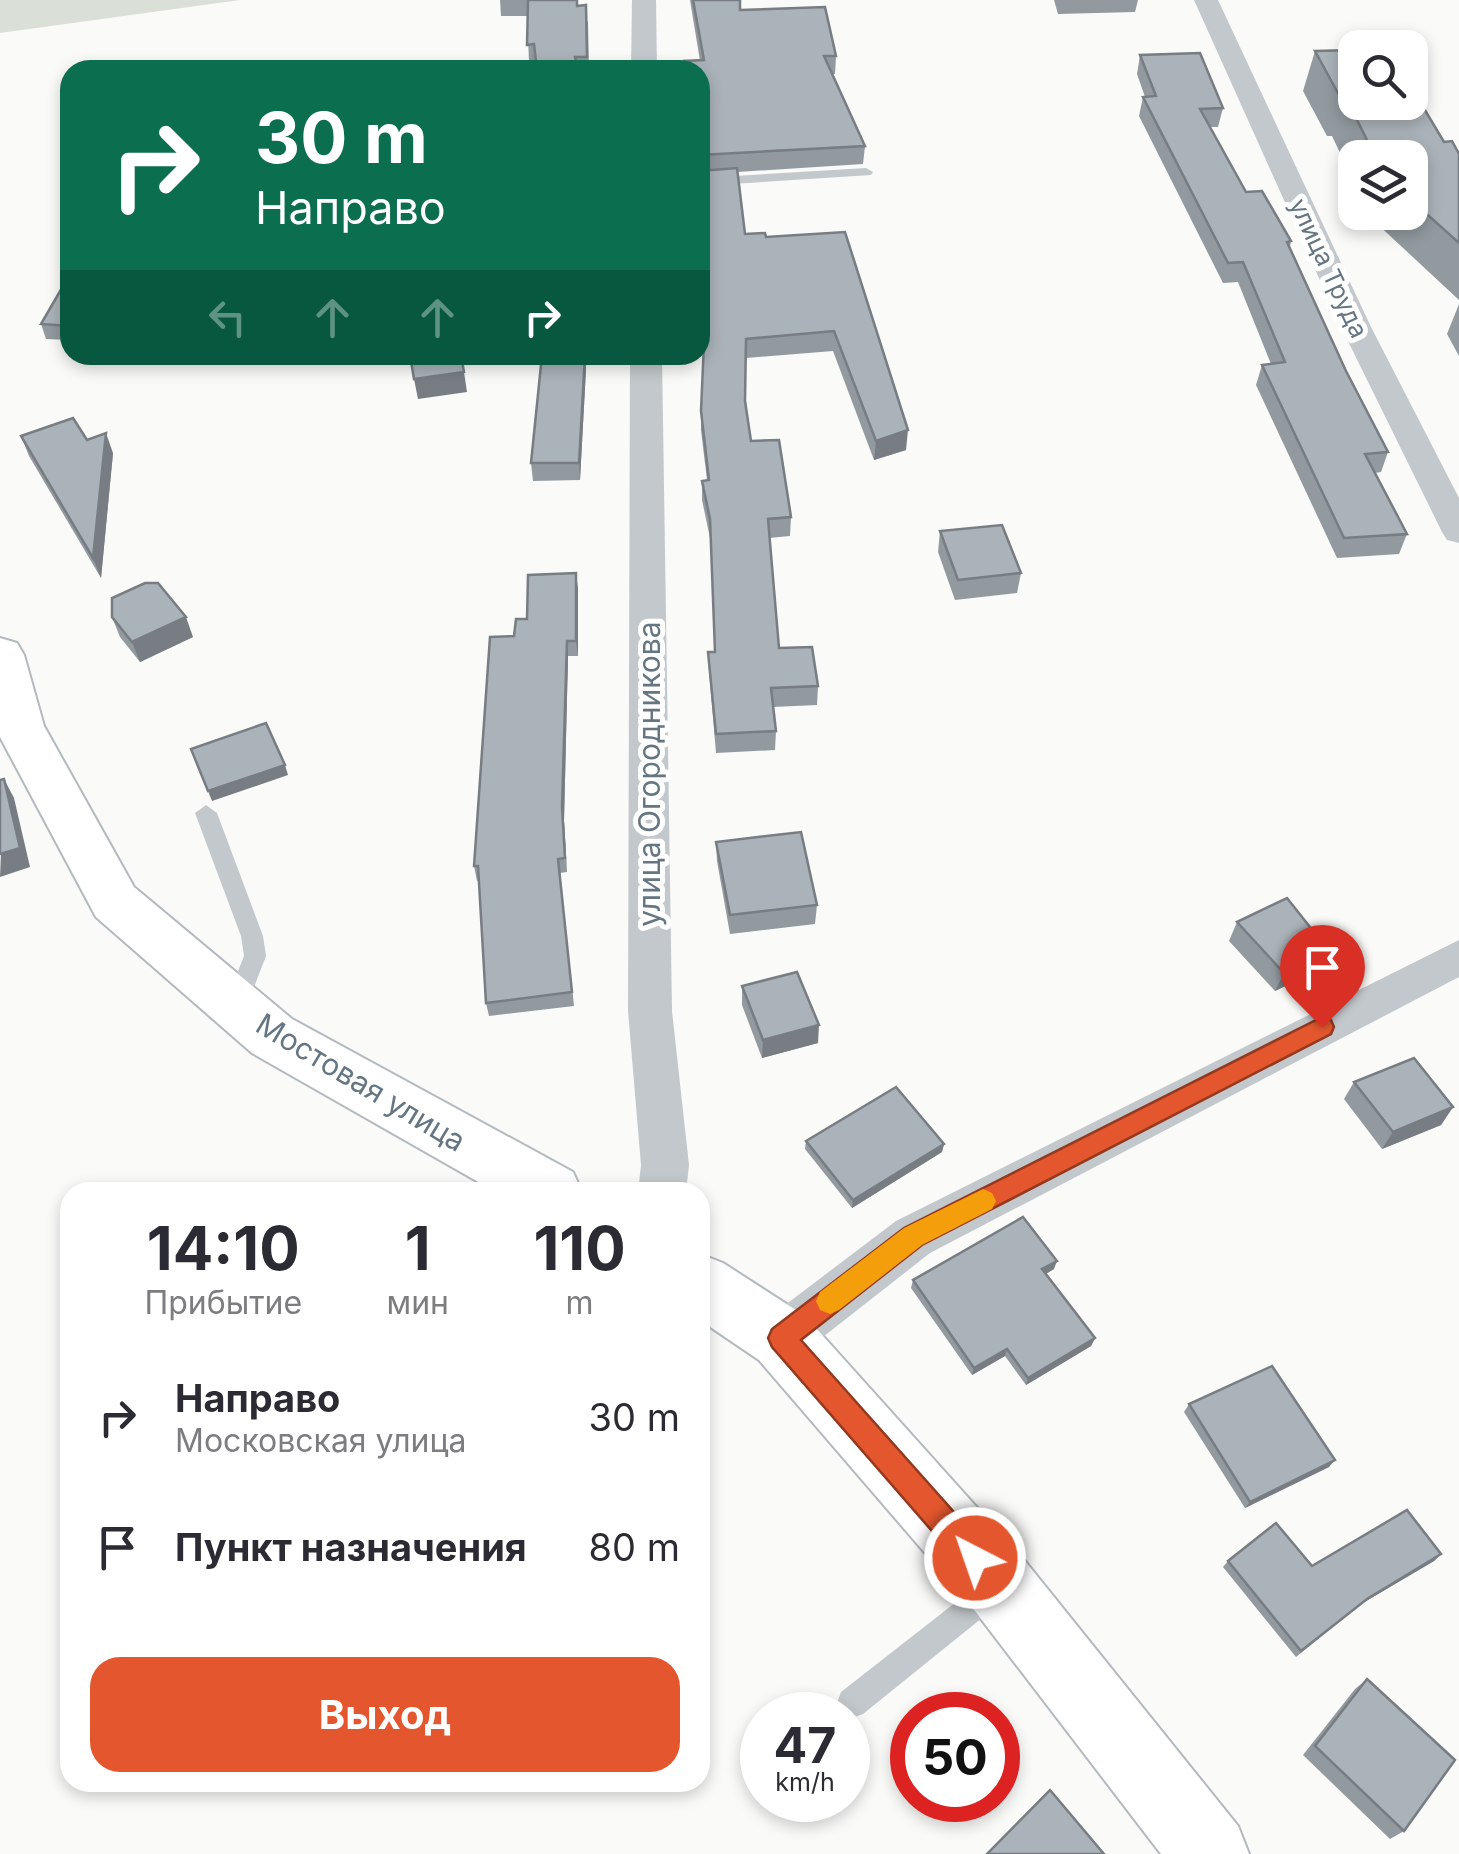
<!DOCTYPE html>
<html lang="ru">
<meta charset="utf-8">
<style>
:root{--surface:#fff;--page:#f2f2f3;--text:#2b2b33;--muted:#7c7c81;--accent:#e4572e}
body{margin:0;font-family:Inter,sans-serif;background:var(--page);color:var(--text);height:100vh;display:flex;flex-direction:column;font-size:38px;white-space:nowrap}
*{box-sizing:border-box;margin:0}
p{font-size:32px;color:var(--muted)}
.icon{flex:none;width:55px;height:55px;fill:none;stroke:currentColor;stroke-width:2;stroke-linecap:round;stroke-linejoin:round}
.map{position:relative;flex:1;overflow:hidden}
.side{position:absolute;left:60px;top:1182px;width:650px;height:610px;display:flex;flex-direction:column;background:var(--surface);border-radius:30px;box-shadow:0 5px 15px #0003}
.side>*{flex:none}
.hud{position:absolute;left:60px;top:60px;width:650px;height:305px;border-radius:30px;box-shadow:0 5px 15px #0003;background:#0b6e4f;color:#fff;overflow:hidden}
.buttons{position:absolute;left:1338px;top:30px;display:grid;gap:20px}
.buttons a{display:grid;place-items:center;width:90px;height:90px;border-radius:20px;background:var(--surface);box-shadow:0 5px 15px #0003;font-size:50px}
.speed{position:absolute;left:740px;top:1692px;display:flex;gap:20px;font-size:50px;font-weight:700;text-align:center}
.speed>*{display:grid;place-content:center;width:130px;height:130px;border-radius:50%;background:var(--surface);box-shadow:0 5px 15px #0003;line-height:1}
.speed small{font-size:25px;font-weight:400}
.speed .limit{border:15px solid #d22;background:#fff;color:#111}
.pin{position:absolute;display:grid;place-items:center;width:85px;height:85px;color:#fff;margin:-102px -42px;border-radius:50% 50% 50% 0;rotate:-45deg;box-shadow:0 0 10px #0007}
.pin .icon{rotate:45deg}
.me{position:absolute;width:110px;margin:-55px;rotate:319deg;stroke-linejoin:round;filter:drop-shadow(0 0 8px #0008)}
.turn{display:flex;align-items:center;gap:35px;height:210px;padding:0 30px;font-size:45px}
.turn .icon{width:130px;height:130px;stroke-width:2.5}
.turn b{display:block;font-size:70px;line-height:85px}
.lanes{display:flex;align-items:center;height:95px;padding:0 30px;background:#0003;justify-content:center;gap:50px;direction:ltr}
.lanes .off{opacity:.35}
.eta{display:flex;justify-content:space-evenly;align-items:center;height:170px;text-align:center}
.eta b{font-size:60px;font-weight:700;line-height:70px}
.primary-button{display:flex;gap:20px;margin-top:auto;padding:20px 30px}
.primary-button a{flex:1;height:115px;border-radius:30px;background:var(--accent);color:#fff;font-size:40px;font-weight:700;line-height:115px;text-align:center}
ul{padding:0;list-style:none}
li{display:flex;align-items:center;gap:30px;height:130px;padding:0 30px}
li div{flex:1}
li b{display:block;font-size:38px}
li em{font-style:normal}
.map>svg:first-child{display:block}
.green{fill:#dadfd7}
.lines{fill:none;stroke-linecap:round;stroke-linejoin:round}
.secondary-casing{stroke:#b3babf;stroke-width:4}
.service{fill:#c3c8cc;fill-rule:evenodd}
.minor{fill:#c3c8cc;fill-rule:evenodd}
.secondary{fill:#fff;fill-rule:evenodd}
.wall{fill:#929a9f}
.shaded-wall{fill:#777d82}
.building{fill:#aab3b9;stroke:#777d82;stroke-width:2.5}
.route{fill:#e4572e;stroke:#94391e;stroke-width:2.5}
.slow{fill:#f59e0b}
.labels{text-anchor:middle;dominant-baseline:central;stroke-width:10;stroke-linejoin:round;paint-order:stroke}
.far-street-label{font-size:25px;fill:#657683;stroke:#fff}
.street-label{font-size:30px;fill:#657683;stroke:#fff}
</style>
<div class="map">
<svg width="1459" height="1854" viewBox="0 0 1459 1854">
<rect width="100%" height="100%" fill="#fafaf8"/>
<polygon class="green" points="0,0 240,0 0,33"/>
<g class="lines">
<g class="secondary-casing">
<g id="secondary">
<polygon points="0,638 17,643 24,655 44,726 134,887 292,1019 573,1172 582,1192 496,1192 252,1053 96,917 0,737"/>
<polygon points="700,1254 723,1263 805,1316 1025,1561 1238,1826 1249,1854 1161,1854 975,1611 759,1360 700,1320"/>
</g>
</g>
<g class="service">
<polygon points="866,168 873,172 871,175 700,186 700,178"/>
<polygon points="206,805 217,813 263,936 266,956 244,1013 236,1016 228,1013 224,1006 244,956 241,936 195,813"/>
<polygon points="993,1576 1003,1581 1008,1591 1003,1601 863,1714 852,1718 841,1714 837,1703 841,1692 983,1581"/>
</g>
<g class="minor">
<polygon points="632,0 656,0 657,70 631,70"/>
<polygon points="1194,0 1218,0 1371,327 1459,498 1459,543 1447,540 1442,532 1341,327"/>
<polygon points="630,355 662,355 672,1011 689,1165 686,1192 638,1192 641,1165 628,1011"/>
<polygon points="1459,940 1459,977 930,1253 800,1355 782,1362 764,1355 757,1338 764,1321 896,1221"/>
</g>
<use href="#secondary" class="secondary"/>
</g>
<g class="wall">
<polygon points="500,0 577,0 577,6 588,22 589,70 536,70 535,61 529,61 527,16 501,16"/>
<polygon points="690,0 740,0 740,10 836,56 835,74 832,74 865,146 863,164 737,172 745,234 766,237 845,232 906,450 874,460 833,351 746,358 745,401 751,441 791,517 790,536 769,538 779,648 818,686 817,705 773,707 776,731 775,750 716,753 709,671 708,652 715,652 710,538 702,500 702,481 707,480 701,430 705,317 700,317 700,70 685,70 684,61 700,61"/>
<polygon points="1054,0 1138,0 1135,12 1058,14"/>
<polygon points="1315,51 1459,154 1459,300 1373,220 1369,212 1410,212 1410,158 1355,158 1355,184 1332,136 1327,136 1303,91"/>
<polygon points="1140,55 1223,108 1218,127 1210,127 1246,192 1291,241 1290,247 1346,371 1388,452 1381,472 1375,473 1407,534 1399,554 1337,558 1256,385 1262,365 1271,364 1238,282 1223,283 1139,116 1143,97 1145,97 1137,74"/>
<polygon points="70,274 70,340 46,339 41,324"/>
<polygon points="1459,304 1459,356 1447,334"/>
<polygon points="586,369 580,480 533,481 531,463"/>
<polygon points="21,436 87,440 113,453 101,578 29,456"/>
<polygon points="940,531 1021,573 1017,593 955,600 938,552"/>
<polygon points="578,588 578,656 568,656 564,821 567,872 560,873 574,1006 489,1016 486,1003 479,880 477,881 474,866 514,636 527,619"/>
<polygon points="112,617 193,637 140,662 120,637"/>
<polygon points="716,842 817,905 815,924 730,934 717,861"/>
<polygon points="1237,922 1329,951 1320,969 1275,991 1229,941"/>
<polygon points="742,986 818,1043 762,1058 742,1005"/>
<polygon points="1354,1082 1453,1107 1441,1125 1382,1149 1344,1099"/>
<polygon points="806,1141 944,1144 942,1152 852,1208 805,1149"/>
<polygon points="1054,1269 1046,1274 1095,1338 1091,1346 1026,1385 1005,1356 972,1375 911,1288 913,1280"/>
<polygon points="1189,1404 1329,1467 1245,1508 1184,1412"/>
<polygon points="1441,1554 1434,1561 1361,1604 1296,1657 1223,1567 1228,1561 1312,1566"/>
<polygon points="1367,1679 1404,1831 1390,1839 1303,1755 1355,1689"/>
</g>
<g class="shaded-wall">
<polygon points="585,355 586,355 586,369 580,480 579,463"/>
<polygon points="464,372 467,392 418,399 414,379"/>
<polygon points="908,430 906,450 874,460 876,441"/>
<polygon points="106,433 113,453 101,578 93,558"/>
<polygon points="576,573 578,588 578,656 576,641"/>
<polygon points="186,617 193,637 140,662 132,642"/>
<polygon points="567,641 568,656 564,821 567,872 562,807"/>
<polygon points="285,765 288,775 212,801 208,791"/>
<polygon points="4,779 14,798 30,867 0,877"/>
<polygon points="1329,951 1320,969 1275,991 1284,973"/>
<polygon points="819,1025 818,1043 762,1058 763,1040"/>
<polygon points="1453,1107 1441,1125 1382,1149 1393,1132"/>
<polygon points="944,1144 942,1152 852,1208 853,1200"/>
<polygon points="1057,1261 1054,1269 1040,1277 1042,1269"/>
<polygon points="1095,1338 1091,1346 1026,1385 1028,1378"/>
<polygon points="1007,1349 1005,1356 972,1375 974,1368"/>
<polygon points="1335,1460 1329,1467 1245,1508 1250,1502"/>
<polygon points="1441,1554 1434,1561 1361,1604 1296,1657 1367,1599"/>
</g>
<g class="building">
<polygon points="528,0 577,0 577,6 586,5 587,57 575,57 578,70 537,70 534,44 527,45"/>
<polygon points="693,0 740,0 740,10 825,7 836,56 824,56 865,146 700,155 700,70 686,70 684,61 704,60"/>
<polygon points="1355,50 1355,102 1410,102 1410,85 1444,142 1452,141 1459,154 1459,243 1410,199 1410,158 1376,158 1344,94 1339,95 1315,51"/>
<polygon points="1200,53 1223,108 1200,109 1246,192 1262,191 1291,241 1287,242 1346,371 1388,452 1365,454 1407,534 1344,538 1262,365 1285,362 1243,262 1228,263 1143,97 1156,96 1140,55"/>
<polygon points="737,168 745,234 765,233 766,237 845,232 908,430 876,441 834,331 746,339 745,401 751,441 779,440 791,517 768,519 779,648 812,647 818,686 771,688 776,731 716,734 708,652 715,652 710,519 702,481 709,480 701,411 706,297 700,298 700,171"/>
<polygon points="70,274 70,326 41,324"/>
<polygon points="410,355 461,355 464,372 414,379"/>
<polygon points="542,355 585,355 579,463 531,463"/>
<polygon points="73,418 87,440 106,433 93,558 21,436"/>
<polygon points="1002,525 1021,573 958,580 940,531"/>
<polygon points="576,573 576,641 567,641 562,807 565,858 558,859 572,992 486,1003 478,866 474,866 490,637 514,636 516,619 527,619 528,575"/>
<polygon points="145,583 158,583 186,617 132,642 112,617 112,598"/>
<polygon points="266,723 285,765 208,791 191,749"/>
<polygon points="4,779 20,848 0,854 0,780"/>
<polygon points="801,832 817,905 730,915 716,842"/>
<polygon points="1287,898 1329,951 1284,973 1237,922"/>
<polygon points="797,972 819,1025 763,1040 742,986"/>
<polygon points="1414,1058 1453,1107 1393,1132 1354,1082"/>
<polygon points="896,1087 944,1144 853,1200 806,1141"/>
<polygon points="1023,1217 1057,1261 1042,1269 1095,1338 1028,1378 1007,1349 974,1368 913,1280"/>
<polygon points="1272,1366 1335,1460 1250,1502 1189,1404"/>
<polygon points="1407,1510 1441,1554 1367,1599 1301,1651 1228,1561 1276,1523 1312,1566"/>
<polygon points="1367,1679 1455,1760 1404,1831 1315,1746"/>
<polygon points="1050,1790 1104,1854 987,1854"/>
</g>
<polygon class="route" points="1322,1017 1331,1020 1334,1027 1331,1034 922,1245 801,1340 986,1548 990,1558 986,1569 975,1573 965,1569 772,1347 768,1338 772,1329 904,1228"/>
<polygon class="slow" points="983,1189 992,1193 996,1201 992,1209 922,1245 839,1310 830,1314 820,1310 816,1301 820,1292 904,1228"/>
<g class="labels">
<g class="far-street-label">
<text transform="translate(1329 268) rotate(65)">улица Труда</text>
</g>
<g class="street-label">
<text transform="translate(649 774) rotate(-90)">улица Огородникова</text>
<text transform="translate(361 1082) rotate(31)">Мостовая улица</text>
</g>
</g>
</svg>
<div class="buttons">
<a><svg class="icon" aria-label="search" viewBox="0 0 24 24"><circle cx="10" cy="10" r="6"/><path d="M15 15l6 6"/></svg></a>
<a><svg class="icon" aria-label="layers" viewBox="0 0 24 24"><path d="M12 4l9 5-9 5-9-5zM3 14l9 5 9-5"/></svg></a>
</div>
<div class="speed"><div>47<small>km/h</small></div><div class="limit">50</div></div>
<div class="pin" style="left:1322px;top:1027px;background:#d93025"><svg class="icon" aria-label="arrive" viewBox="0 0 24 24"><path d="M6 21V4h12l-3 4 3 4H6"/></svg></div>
<svg class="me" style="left:975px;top:1558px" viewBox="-20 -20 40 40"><circle r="17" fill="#e4572e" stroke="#fff" stroke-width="3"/><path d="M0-11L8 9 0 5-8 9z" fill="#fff"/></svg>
<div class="hud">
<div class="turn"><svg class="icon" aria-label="right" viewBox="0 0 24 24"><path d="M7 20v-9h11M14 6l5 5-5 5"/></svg><div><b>30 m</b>Направо</div></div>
<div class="lanes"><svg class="icon off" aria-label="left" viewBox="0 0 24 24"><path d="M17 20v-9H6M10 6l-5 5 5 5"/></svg><svg class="icon off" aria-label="ahead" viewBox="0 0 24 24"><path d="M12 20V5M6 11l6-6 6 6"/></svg><svg class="icon off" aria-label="ahead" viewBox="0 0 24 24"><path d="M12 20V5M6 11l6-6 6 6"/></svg><svg class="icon" aria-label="right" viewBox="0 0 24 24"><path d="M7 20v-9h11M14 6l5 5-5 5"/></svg></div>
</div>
<section class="side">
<div class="eta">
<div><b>14:10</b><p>Прибытие</p></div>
<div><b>1</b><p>мин</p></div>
<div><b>110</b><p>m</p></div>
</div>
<ul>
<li><svg class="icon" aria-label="right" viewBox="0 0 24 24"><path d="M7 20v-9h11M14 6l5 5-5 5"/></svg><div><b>Направо</b><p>Московская улица</p></div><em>30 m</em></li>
<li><svg class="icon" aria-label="arrive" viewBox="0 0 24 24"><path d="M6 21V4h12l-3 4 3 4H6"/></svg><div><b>Пункт назначения</b></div><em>80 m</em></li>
</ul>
<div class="primary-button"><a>Выход</a></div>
</section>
</div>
